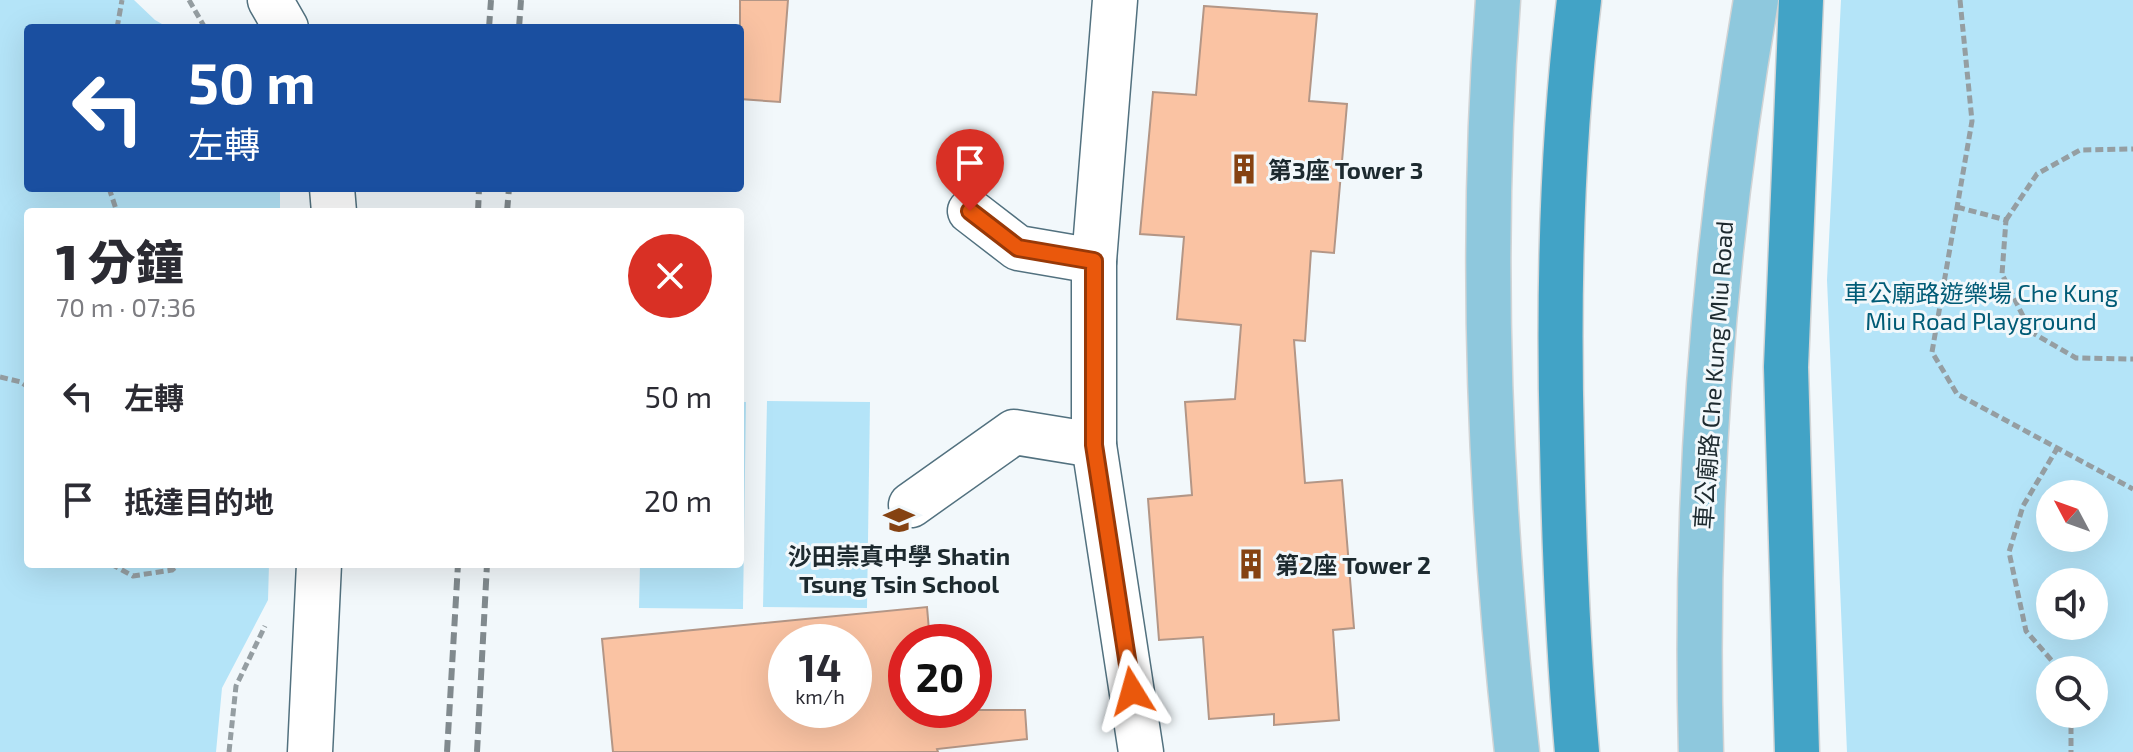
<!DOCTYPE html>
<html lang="zh-TW">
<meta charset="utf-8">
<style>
:root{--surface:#fff;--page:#f7f7f7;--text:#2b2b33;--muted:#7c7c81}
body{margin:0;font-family:"Exo 2","Noto Sans TC",sans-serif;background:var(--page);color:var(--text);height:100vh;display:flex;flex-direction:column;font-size:30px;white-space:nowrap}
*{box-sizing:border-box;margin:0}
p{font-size:26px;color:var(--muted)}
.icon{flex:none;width:44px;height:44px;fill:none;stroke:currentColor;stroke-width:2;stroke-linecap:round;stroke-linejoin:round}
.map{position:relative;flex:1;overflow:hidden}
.panel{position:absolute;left:24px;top:208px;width:720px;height:360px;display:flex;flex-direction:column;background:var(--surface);border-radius:8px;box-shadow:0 8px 32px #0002}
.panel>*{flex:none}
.top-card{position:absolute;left:24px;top:24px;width:720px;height:168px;border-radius:8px;box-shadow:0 8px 32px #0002;background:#1a4fa0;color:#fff;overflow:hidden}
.needle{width:52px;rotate:311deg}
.tools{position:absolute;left:2036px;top:480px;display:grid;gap:16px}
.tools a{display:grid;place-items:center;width:72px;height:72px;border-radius:50%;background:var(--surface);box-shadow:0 8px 32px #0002;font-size:40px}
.speed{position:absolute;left:768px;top:624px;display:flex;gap:16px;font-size:40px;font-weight:700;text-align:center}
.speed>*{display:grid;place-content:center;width:104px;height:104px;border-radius:50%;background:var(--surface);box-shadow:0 8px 32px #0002;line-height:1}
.speed small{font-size:20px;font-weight:400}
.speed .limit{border:12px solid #d22;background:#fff;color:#111}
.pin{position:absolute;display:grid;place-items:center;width:68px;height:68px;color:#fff;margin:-82px -34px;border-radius:50% 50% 50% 0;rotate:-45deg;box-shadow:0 0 8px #0007}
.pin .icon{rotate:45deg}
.me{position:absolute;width:88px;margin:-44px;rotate:352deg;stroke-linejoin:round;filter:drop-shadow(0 0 6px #0008)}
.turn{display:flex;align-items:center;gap:28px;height:168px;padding:0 32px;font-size:36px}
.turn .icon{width:104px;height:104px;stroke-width:2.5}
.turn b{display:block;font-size:56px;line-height:68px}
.round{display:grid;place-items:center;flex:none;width:84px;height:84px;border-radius:42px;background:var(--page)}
.headline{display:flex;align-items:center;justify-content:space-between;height:136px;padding:0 32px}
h1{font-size:48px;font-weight:800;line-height:60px}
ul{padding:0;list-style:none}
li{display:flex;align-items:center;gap:24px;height:104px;padding:0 32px}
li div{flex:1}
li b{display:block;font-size:30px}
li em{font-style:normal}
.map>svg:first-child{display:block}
.green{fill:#b4e4f8;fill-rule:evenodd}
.building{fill:#fac3a3;stroke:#b39686;stroke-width:2;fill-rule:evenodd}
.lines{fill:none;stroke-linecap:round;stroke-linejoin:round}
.minor-casing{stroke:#52717f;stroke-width:47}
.major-casing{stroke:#d2d4d5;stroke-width:47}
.highway-casing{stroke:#d2d4d5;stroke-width:47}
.path{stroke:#959ea2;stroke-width:5;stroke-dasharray:8 4;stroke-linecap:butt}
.minor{stroke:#fff;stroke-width:44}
.major{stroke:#8ec8dd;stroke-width:44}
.highway{stroke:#42a3c6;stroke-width:44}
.rail{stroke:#818a8e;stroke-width:6;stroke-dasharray:12 6;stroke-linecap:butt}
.route-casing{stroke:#983908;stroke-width:20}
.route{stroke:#ea580c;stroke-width:14}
.labels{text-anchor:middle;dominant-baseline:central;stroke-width:6;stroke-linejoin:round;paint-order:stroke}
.poi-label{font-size:24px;font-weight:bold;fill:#1d2a2f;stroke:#f2f8fb;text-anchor:start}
.park-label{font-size:24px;fill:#005b76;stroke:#f2f8fb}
.street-label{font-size:24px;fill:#1d2a2f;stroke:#f2f8fb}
</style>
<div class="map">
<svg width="2133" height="752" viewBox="0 0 2133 752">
<rect width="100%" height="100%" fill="#f2f8fb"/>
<g class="green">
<polygon points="0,0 134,0 155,20 169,28 28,28 28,188 279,188 280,191 280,212 28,212 28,564 269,564 268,600 222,688 216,752 0,752"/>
<path d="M 1841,0 L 2133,0 L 2133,752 L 1847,752 L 1827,280 ZM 2050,494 L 2094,494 L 2094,538 L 2050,538 ZM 2050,582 L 2094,582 L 2094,626 L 2050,626 ZM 2050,670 L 2094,670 L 2094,714 L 2050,714 Z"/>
<polygon points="767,401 870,402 867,608 763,607"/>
<polygon points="740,402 746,402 743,609 639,608 640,564 740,564"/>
</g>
<g class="building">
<polygon points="740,0 788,0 780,102 740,99"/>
<polygon points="1204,6 1317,14 1309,101 1347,104 1334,253 1311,251 1305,341 1294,340 1305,483 1342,480 1354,628 1333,630 1339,720 1274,725 1274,714 1209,719 1203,637 1159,640 1148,499 1192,495 1185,402 1235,399 1241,325 1177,319 1184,237 1140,234 1153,92 1196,95"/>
<path d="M 927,607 L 930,642 L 906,642 L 906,710 L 1025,710 L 1027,739 L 937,749 L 938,752 L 613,752 L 602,639 ZM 786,642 L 854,642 L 854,710 L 786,710 Z"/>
</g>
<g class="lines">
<g class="minor-casing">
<g id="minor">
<polyline points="270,0 286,28"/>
<polyline points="1115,0 1094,261 1094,445 1141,752"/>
<polyline points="332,188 334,212"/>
<polyline points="970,211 1018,248 1094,261"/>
<polyline points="911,505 1014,432 1094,445"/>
<polyline points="310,752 319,564"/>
</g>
</g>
<g class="major-casing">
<g id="major">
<path d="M 1498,0 C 1479,251 1489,502 1517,752"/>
<path d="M 1701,752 C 1694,499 1713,249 1756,0"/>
</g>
</g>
<g class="highway-casing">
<g id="highway">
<path d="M 1577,752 C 1568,649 1564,546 1562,443 C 1558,294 1561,148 1579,0"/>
<polyline points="1797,752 1786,367 1801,0"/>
</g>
</g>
<g class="path">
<polyline points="189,0 205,28"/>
<polyline points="1960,0 1972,121 1932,352 1957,394 2133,489"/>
<polyline points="117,28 122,0"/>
<polyline points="109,188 117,212"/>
<polyline points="1957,207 2006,220 2002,274 2031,332 2076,358 2133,359"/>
<polyline points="2006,220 2037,174 2080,150 2133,149"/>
<polyline points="0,377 21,382 28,387"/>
<polyline points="2058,447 2023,506 2009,552 2026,631 2060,670"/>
<polyline points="111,564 133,576 172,570 179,564"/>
<polyline points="2071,714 2071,752"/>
<polyline points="229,752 236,686 265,626"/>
</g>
<use href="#minor" class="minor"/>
<use href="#major" class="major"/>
<use href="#highway" class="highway"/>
<g class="rail">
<polyline points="489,28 491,0"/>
<polyline points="519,28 521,0"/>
<polyline points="478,212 479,188"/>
<polyline points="507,212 509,188"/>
<polyline points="447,752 458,564"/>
<polyline points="477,752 487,564"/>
</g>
</g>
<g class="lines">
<g class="route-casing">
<polyline id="route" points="970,211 1018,248 1094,261 1094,445 1132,691"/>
</g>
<use href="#route" class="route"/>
</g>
<defs>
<g id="building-bare" transform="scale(2.4)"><path d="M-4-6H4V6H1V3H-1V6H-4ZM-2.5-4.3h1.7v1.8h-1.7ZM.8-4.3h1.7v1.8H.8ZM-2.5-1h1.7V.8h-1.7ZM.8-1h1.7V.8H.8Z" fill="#854212" stroke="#f2f8fb" stroke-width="2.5" paint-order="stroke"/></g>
<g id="school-bare" transform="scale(2.4)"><path d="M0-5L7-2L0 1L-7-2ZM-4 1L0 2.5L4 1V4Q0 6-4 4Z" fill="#854212" stroke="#f2f8fb" stroke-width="2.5" paint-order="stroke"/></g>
</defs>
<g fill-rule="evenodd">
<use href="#building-bare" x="1244" y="169"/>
<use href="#school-bare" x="899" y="520"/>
<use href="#building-bare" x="1251" y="564"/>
</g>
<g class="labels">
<g class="poi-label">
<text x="1268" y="169">第3座 Tower 3</text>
<text x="899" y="555" text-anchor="middle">沙田崇真中學 Shatin<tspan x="899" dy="28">Tsung Tsin School</tspan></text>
<text x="1275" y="564">第2座 Tower 2</text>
</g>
<g class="park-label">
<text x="1981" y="292">車公廟路遊樂場 Che Kung<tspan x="1981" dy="28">Miu Road Playground</tspan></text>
</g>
<g class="street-label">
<text transform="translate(1713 375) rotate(-86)">車公廟路 Che Kung Miu Road</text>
</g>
</g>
</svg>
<div class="tools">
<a><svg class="needle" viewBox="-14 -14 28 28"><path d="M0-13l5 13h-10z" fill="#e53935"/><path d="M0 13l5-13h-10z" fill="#7c7c81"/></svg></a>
<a><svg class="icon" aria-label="sound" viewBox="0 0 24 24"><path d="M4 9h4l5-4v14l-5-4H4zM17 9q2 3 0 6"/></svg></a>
<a><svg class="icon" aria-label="search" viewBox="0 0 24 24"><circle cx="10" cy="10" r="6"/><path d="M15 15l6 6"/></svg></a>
</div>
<div class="speed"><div>14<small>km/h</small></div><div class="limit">20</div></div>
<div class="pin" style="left:970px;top:211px;background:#d93025"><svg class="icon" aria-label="arrive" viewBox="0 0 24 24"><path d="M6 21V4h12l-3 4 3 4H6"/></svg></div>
<svg class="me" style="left:1132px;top:691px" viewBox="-20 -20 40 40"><path d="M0-17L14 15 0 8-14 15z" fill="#ea580c" stroke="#fff" stroke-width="4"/></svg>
<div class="top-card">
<div class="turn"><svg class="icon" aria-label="left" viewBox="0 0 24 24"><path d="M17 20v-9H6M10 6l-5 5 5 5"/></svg><div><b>50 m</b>左轉</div></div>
</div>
<section class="panel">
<div class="headline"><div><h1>1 分鐘</h1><p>70 m · 07:36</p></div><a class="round" style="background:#d93025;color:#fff"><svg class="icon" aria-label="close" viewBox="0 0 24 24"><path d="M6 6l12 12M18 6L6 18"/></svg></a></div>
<ul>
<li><svg class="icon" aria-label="left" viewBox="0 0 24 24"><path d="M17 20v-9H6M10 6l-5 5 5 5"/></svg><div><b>左轉</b></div><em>50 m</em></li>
<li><svg class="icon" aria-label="arrive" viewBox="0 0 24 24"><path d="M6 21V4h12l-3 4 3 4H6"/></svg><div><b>抵達目的地</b></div><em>20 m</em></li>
</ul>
</section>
</div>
